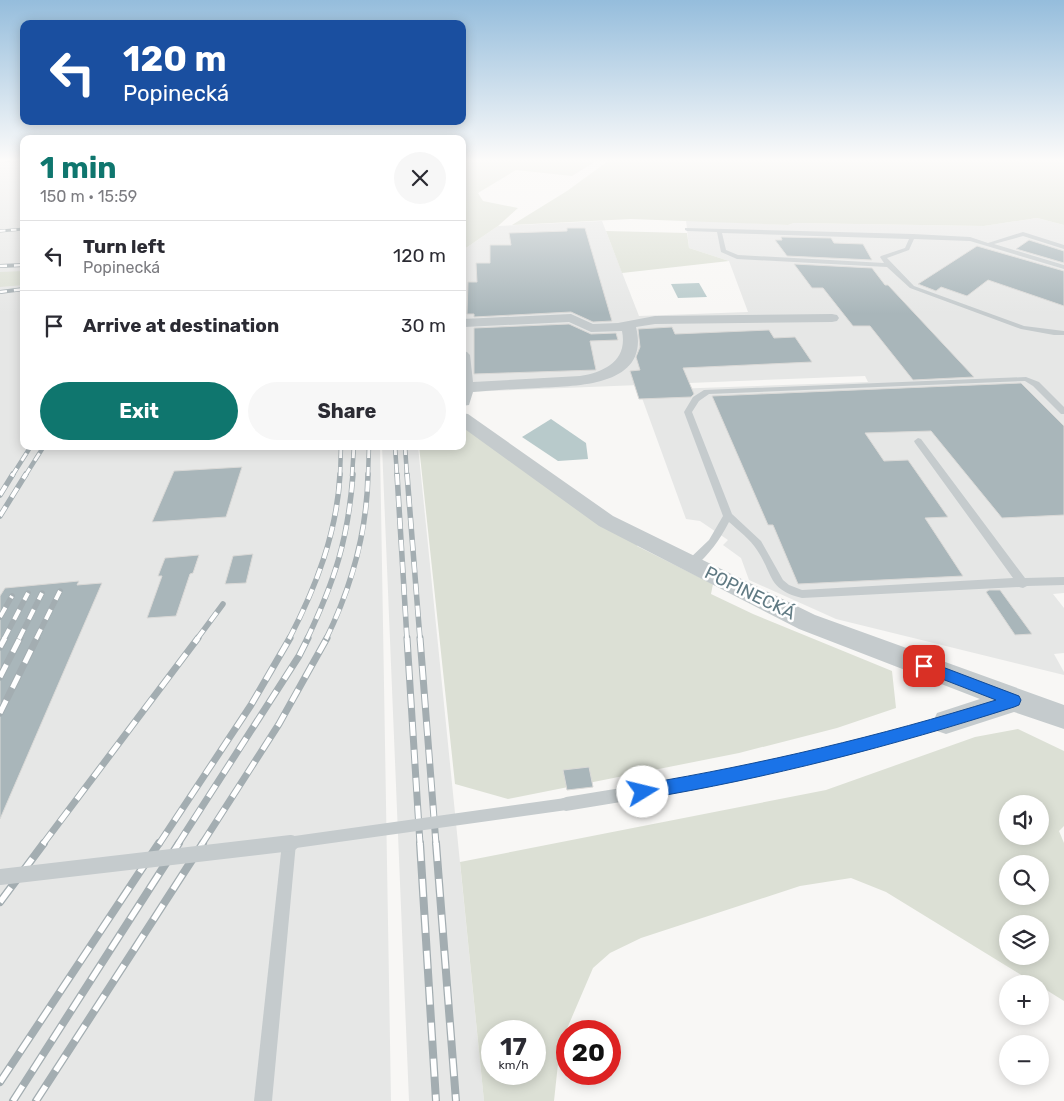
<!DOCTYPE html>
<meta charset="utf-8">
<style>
:root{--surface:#fff;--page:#f7f7f7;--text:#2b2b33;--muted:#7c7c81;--line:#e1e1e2;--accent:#0f766e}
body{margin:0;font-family:Rubik,sans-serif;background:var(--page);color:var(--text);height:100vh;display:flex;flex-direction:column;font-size:19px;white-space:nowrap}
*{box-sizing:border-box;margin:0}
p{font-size:16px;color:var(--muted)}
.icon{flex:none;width:28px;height:28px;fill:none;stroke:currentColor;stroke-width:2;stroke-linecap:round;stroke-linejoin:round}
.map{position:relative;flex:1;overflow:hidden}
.side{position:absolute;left:20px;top:135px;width:446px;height:315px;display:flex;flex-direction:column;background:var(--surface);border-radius:10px;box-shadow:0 2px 12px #0003}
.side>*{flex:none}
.guide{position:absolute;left:20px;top:20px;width:446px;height:105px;border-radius:10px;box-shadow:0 2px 12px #0003;background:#1a4fa0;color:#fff;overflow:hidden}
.tools{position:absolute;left:999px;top:795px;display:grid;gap:10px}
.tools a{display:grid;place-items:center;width:50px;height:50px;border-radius:50%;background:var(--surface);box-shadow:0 2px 12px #0003;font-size:25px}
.speed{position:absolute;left:481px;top:1020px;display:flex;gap:10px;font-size:25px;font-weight:700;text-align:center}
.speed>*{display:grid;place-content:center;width:65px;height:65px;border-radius:50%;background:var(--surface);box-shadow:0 2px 12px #0003;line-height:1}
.speed small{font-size:12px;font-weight:400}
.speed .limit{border:8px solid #d22;background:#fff;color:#111}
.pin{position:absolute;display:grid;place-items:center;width:42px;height:42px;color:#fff;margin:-21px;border-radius:10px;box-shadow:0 2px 8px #0006}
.me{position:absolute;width:55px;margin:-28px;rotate:81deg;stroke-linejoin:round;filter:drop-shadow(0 0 4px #0008)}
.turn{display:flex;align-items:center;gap:18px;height:105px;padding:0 20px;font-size:22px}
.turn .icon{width:65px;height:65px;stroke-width:2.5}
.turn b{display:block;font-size:35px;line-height:42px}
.round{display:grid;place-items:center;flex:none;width:52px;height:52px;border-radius:26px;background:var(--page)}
.head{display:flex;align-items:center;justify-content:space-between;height:85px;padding:0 20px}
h1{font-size:30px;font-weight:700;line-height:38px;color:var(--accent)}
.primary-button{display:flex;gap:10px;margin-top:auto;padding:10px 20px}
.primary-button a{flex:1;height:58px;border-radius:30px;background:var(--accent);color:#fff;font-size:20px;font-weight:700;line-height:58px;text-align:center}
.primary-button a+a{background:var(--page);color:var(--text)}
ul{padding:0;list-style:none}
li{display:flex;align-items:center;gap:15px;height:70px;padding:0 20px;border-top:1px solid var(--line)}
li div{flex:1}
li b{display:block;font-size:19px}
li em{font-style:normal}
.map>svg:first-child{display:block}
.built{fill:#e6e7e6}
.green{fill:#dce0d5;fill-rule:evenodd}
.water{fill:#b8cacb}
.building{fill:#a9b6ba;stroke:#dad9d7}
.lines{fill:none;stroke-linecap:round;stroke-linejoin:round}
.service{fill:#c5cbcd;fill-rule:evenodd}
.minor{fill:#c5cbcd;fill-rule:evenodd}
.rail-far5-casing{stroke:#a3adb1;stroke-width:3}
.rail-far4-casing{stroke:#a3adb1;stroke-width:4}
.rail-far3-casing{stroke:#a3adb1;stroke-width:4.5}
.rail-far2-casing{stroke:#a3adb1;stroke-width:5.5}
.rail-far1-casing{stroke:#a3adb1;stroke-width:7}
.rail-casing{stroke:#a3adb1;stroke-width:8}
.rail-far5{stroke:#fff;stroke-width:2;stroke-dasharray:5.5;stroke-linecap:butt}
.rail-far4{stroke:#fff;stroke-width:2.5;stroke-dasharray:7;stroke-linecap:butt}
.rail-far3{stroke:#fff;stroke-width:3;stroke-dasharray:9;stroke-linecap:butt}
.rail-far2{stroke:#fff;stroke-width:4;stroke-dasharray:11;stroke-linecap:butt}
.rail-far1{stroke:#fff;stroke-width:5;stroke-dasharray:14;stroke-linecap:butt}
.rail{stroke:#fff;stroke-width:5.5;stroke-dasharray:18;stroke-linecap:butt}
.service-bridge-far1{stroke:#c5cbcd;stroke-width:12}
.service-bridge{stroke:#c5cbcd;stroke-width:16}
.route{fill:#1a73e8;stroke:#114b97}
.labels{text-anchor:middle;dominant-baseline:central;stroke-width:5;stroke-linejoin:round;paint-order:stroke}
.street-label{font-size:18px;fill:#607a83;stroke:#fff}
</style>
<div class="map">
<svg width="1064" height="1101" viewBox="0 0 1064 1101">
<rect width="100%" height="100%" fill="#f8f7f5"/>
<g class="built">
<polygon points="0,160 24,160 24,446 380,446 391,1101 0,1101"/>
<polygon points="1037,218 1064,225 1064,593 1053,594 1064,608 1064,653 1054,654 1064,672 1064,675 836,619 749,580 741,558 723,545 728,540 700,521 686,519 642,398 672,389 868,382 865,376 463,392 463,250 498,226 602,221 639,316 748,312 729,261 689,248 686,220 788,225 794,223 984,226"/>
<polygon points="382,446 418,446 484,1101 409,1101"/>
</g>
<g class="green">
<polygon points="463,160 1064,160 1064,225 1037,218 984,226 794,223 788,225 631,219 512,225 567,191 608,161 596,161 572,176 516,170 478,193 483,201 518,208 498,226 463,250"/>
<polygon points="606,231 687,233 689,248 729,261 622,273"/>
<polygon points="24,271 24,285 0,287 0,272"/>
<polygon points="463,418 637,537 637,546 713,584 711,594 753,614 892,671 896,708 837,728 739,753 508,799 455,784 419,446 462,446"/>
<path d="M 1018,729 L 1064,751 L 1064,826 L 1059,831 L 1064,843 L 1064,1001 L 1040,986 L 1040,984 L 1036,984 L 886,892 L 851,878 L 800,886 L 641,938 L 610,953 L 593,968 L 560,1045 L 554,1101 L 484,1101 L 460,862 L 826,790 L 975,737 ZM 1008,804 L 1040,804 L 1040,836 L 1008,836 ZM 1008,864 L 1040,864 L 1040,896 L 1008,896 ZM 1008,924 L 1040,924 L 1040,956 L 1008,956 ZM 492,1031 L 535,1031 L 535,1074 L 492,1074 Z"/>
</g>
<g class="water">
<polygon points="699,283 707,297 678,298 671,284"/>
<polygon points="551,419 586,443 588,459 558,461 522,437"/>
</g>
<g class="building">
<polygon points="567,228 585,228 612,321 593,322 571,312 474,317 474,314 467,314 468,282 477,282 476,263 490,263 490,245 511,245 509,233 567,231"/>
<polygon points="781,237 831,238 834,243 863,244 872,260 787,256 775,240 782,240"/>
<polygon points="1029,240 1064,251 1064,263 1016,249"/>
<polygon points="977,246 1064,271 1064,306 988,280 967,296 941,287 936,291 918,284"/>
<polygon points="794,264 872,268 885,285 888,285 974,377 913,380 870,326 853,326 823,288 812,288"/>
<polygon points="569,324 591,334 616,333 618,340 590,341 596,370 474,374 474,328"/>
<polygon points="672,327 675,334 769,330 774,338 795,337 812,362 683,368 694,394 691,397 639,399 630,371 640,370 636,357 640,347 638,329"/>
<polygon points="1021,383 1064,426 1064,515 1002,518 931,431 865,433 884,461 908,460 948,517 925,518 963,576 798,584 773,525 768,525 712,396"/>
<polygon points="242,467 226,517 152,522 174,471"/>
<polygon points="253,554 246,583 225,584 233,556"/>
<polygon points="199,555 193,573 190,574 176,616 147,618 162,576 158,576 165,558"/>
<polygon points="79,581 77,585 102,583 0,819 0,596 5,588"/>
<polygon points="989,590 1000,590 1032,634 1015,635 986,592"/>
<polygon points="589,767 593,787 567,790 563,770"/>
</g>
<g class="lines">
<g class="service">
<path d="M 685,228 L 913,234 L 970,237 L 988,243 L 1023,232 L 1064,245 L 1064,249 L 1023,236 L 994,244 L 1064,265 L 1064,269 L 970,241 L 914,239 L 909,250 L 887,258 L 914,286 L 1024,326 L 1064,331 L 1064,335 L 1054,335 L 1021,329 L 910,288 L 887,267 L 737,259 L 721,252 L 717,232 L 687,231 L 685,230 ZM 722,233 L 909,239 L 905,248 L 881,256 L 880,257 L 884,263 L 738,255 L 726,250 Z"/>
<path d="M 1026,377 L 1039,382 L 1064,407 L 1064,414 L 1061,414 L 1033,386 L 1025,381 L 709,394 L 699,401 L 692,412 L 732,514 L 761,541 L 783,580 L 789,585 L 802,590 L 1013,578 L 915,443 L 914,441 L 918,438 L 921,439 L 1025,578 L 1064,577 L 1064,585 L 1027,586 L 1023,588 L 1019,587 L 802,598 C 767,589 774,575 757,550 C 750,539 739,531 729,522 C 720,540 709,554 695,567 L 687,567 L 686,564 L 687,561 L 709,540 L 723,516 L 684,412 L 693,397 L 704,390 Z"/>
<polygon points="946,716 950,718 952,722 950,726 946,728 828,760 700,789 566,811 561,809 559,804 561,799 566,797 700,775 828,748"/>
<polygon points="289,836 294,838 296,843 272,1101 254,1101 282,843 284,838"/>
</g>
<g class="minor">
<path d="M 571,314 L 593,324 L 618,323 L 655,316 L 832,314 L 837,315 L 839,318 L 837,321 L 832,322 L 655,324 L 636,327 C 651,387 576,386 538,388 C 516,389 494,390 473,392 L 469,405 L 462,406 L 462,351 L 467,352 L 470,355 L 473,382 L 580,376 C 605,372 628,360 622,331 L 591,332 L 569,322 L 464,327 L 462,319 Z"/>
<polygon points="462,413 468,414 613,516 815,615 1064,705 1064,729 1014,712 946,734 937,731 933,722 937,713 980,699 799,629 599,526 462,427"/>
</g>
<g class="rail-far5-casing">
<g id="rail-far5">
<polyline points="0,161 24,160"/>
<polyline points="0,231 24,229"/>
</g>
</g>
<g class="rail-far4-casing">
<g id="rail-far4">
<polyline points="0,266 24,265"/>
<polyline points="0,292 24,289"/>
</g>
</g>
<g class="rail-far3-casing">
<g id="rail-far3">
<polyline points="395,446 397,476"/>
<polyline points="405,446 407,476"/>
<polyline points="12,476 31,446"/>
<polyline points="25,476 44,446"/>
<polyline points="340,476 341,446"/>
<polyline points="352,476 354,446"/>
<polyline points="368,476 369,446"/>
</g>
</g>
<g class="rail-far2-casing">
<g id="rail-far2">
<polyline points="397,474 407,639"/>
<polyline points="407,474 420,639"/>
<polyline points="0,495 13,474"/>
<polyline points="0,516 26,474"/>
<polyline points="0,617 12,596"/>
<polyline points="4,639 28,593"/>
<polyline points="19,639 42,593"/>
<polyline points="36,639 60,591"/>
<polyline points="197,639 223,604"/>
<path d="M 289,639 C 316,587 337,533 340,474"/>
<path d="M 307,639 C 335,580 348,540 353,474"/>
<path d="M 326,639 C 352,586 367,533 368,474"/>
</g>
</g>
<g class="rail-far1-casing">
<g id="rail-far1">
<polyline points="407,638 420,844"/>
<polyline points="420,638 436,844"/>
<polyline points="0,647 5,638"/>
<polyline points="0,677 20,638"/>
<polyline points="0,713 37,638"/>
<polyline points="43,844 198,638"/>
<polyline points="159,844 251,705 290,638"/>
<polyline points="178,844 299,656 308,638"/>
<polyline points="202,844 279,724 327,638"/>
</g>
</g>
<g class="rail-casing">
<g id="rail">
<polyline points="420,843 436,1101"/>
<polyline points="436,843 456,1101"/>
<polyline points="0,902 44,843"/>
<polyline points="0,1082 159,843"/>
<polyline points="13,1101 179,843"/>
<polyline points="36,1101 203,843"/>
</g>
</g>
<use href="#rail-far5" class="rail-far5"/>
<use href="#rail-far4" class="rail-far4"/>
<use href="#rail-far3" class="rail-far3"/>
<use href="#rail-far2" class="rail-far2"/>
<use href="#rail-far1" class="rail-far1"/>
<use href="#rail" class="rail"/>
<polyline class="service-bridge-far1" points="281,844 566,804"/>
<polyline class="service-bridge" points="0,877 291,843"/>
</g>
<linearGradient id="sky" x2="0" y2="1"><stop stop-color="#95bddc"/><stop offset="0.51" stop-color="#fcfbfa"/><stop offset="1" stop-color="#fcfbfa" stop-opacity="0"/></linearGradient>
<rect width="1064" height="314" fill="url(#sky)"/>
<path class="route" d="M 924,660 L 1019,696 L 1021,700 L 1019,705 L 1014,707 C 892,746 769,778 643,799 L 637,797 L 635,792 L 637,786 L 643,784 C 762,764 880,736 996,700 L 919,670 L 917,666 L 919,662 Z"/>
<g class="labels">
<g class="street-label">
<text transform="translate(750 593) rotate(26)">POPINECKÁ</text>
</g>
</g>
</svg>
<div class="tools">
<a><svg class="icon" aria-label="sound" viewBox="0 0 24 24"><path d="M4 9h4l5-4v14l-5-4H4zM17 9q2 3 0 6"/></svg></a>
<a><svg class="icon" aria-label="search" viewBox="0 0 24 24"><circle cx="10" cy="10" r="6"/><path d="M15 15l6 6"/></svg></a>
<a><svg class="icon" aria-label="layers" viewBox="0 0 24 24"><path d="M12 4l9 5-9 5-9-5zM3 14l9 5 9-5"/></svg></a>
<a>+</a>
<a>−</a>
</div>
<div class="speed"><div>17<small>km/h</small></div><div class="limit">20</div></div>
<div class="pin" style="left:924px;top:666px;background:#d93025"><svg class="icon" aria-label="arrive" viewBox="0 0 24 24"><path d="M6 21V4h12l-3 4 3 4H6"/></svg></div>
<svg class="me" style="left:643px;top:792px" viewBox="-20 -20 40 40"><circle r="19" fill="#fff"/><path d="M0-13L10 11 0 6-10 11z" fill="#1a73e8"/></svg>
<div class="guide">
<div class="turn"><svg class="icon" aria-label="left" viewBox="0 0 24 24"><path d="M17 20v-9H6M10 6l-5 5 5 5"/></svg><div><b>120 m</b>Popinecká</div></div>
</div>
<section class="side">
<div class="head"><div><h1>1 min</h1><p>150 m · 15:59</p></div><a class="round"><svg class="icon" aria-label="close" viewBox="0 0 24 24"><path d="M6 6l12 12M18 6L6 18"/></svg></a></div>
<ul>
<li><svg class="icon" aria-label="left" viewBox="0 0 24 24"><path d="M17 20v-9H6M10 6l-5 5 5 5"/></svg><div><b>Turn left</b><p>Popinecká</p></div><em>120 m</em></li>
<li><svg class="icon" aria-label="arrive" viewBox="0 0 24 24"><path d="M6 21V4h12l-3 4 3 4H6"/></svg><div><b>Arrive at destination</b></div><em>30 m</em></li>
</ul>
<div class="primary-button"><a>Exit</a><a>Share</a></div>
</section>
</div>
